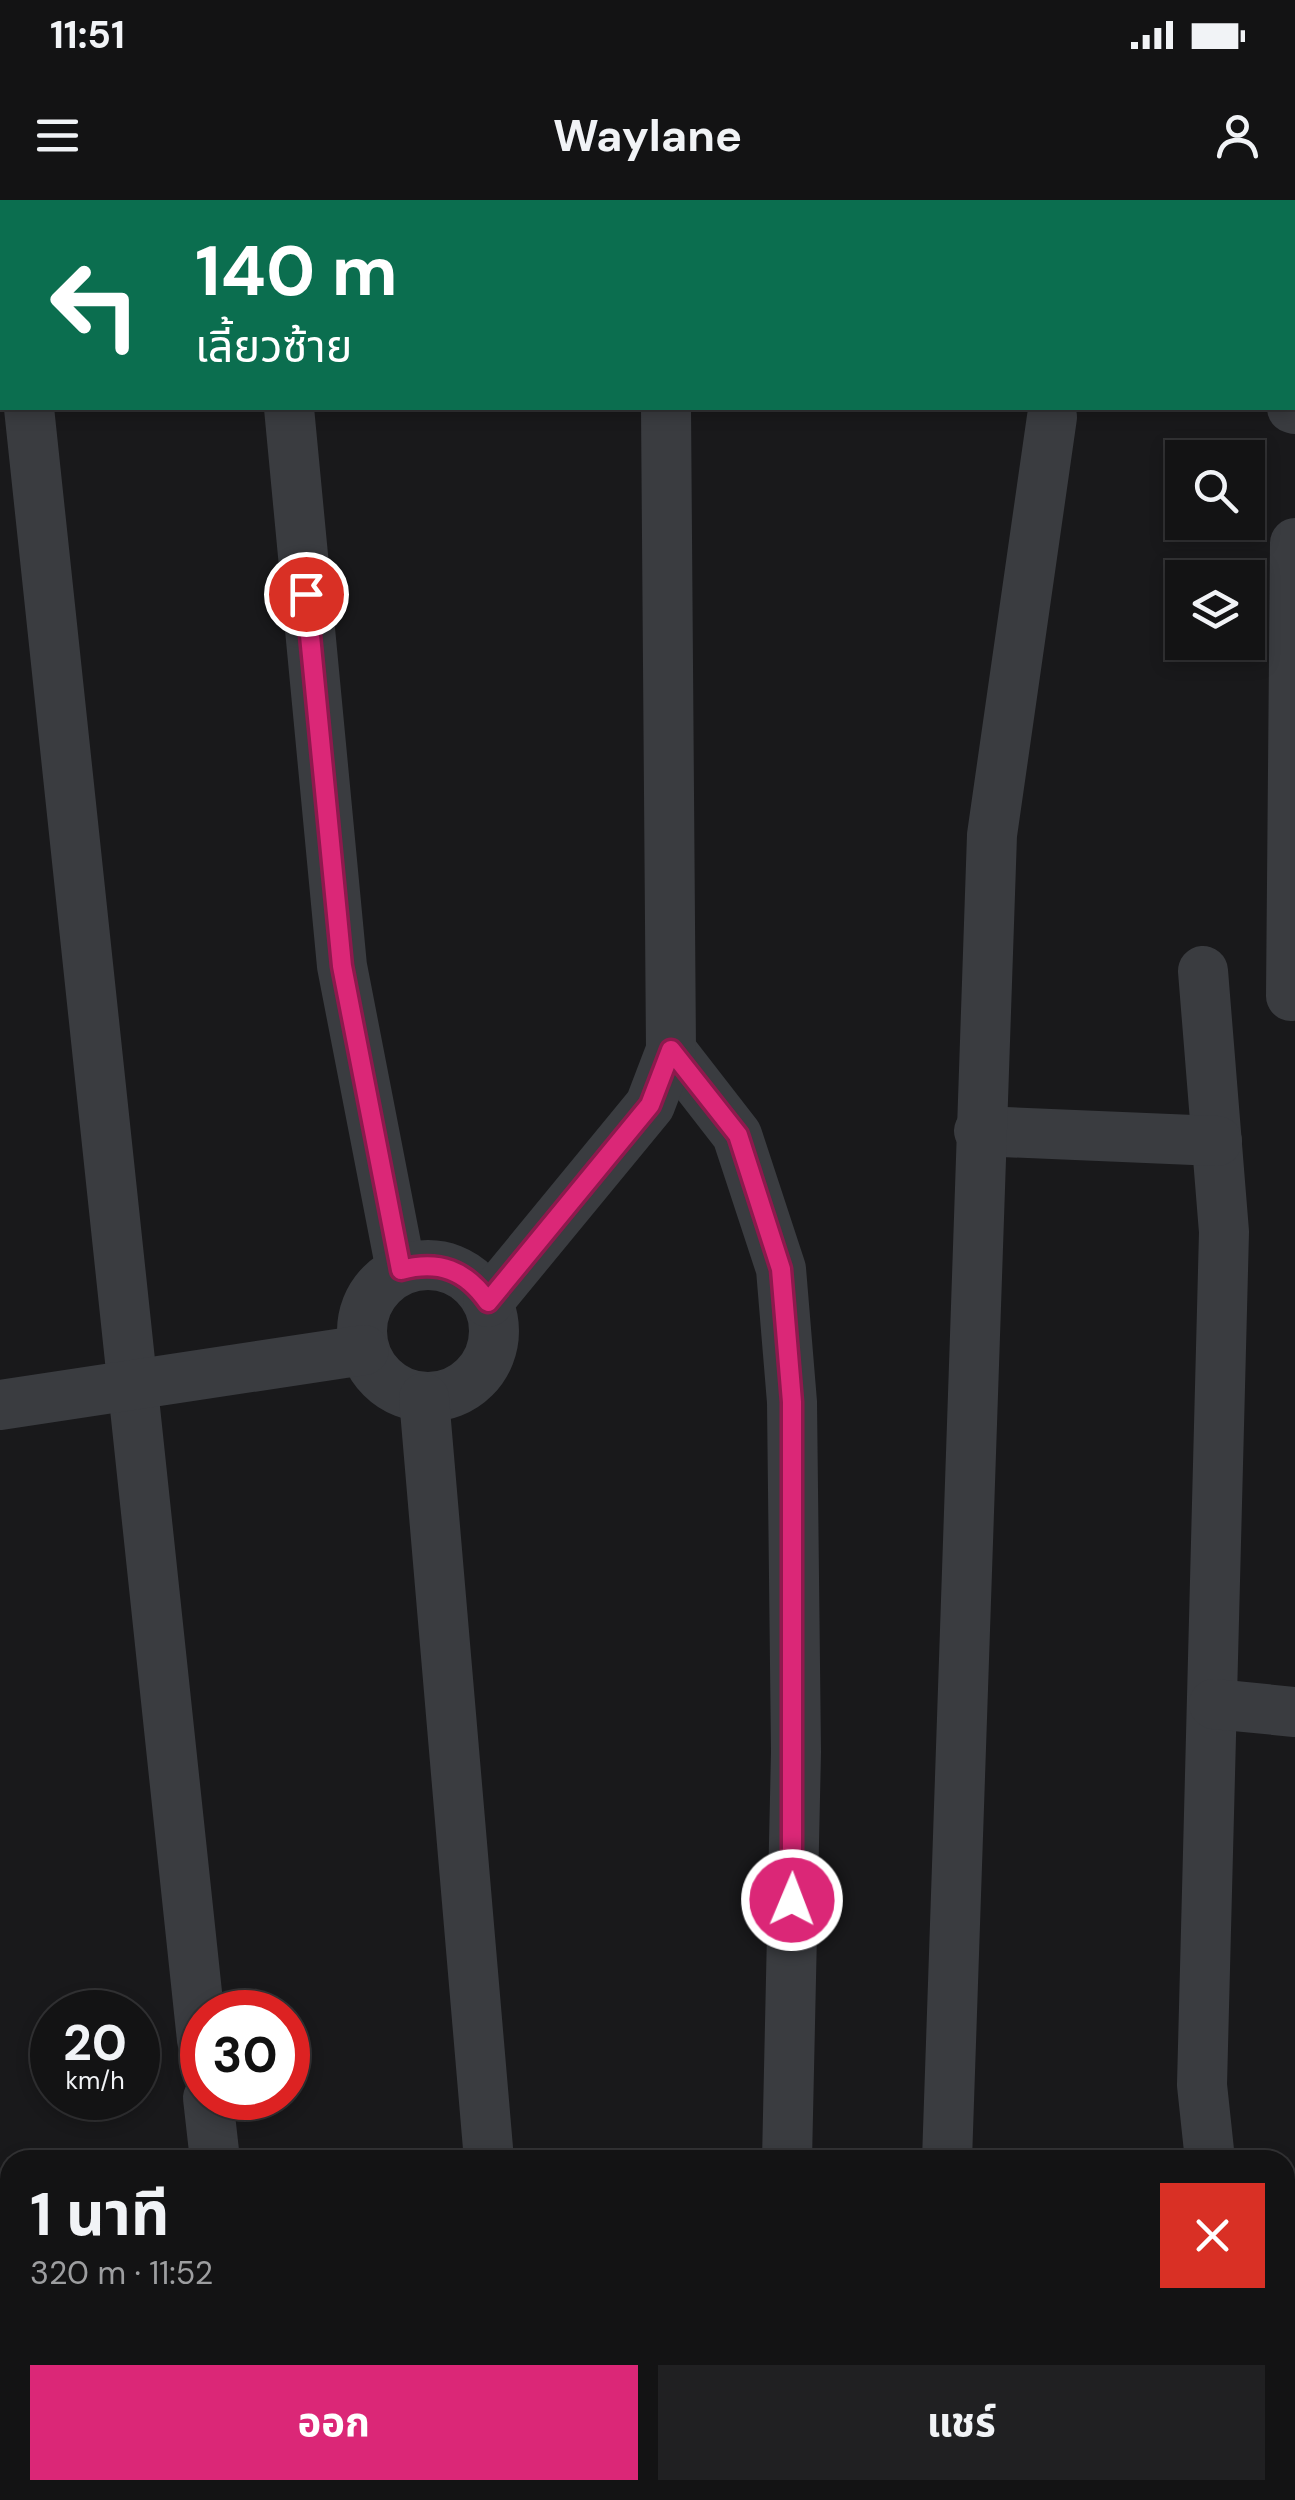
<!DOCTYPE html>
<html lang="th">
<meta charset="utf-8">
<style>
:root{--surface:#131314;--page:#202022;--text:#f1f3f6;--muted:#9d9ea0;--line:#323234;--accent:#db2777}
body{margin:0;font-family:"DM Sans","Noto Sans Thai",sans-serif;background:var(--page);color:var(--text);height:100vh;display:flex;flex-direction:column;font-size:38px;white-space:nowrap}
*{box-sizing:border-box;margin:0}
p{font-size:32px;color:var(--muted)}
.icon{flex:none;width:55px;height:55px;fill:none;stroke:currentColor;stroke-width:2;stroke-linecap:round;stroke-linejoin:round}
.map{position:relative;flex:1;overflow:hidden}
.details{position:absolute;left:0px;top:1950px;width:1295px;height:350px;display:flex;flex-direction:column;background:var(--surface);border-radius:30px 30px 0 0;box-shadow:0 5px 15px #0003,0 0 0 2px var(--line)}
.details>*{flex:none}
.banner{position:absolute;left:0px;top:0px;width:1295px;height:210px;box-shadow:0 5px 15px #0003,0 0 0 2px var(--line);background:#0b6e4f;color:#fff;overflow:hidden}
.buttons{position:absolute;left:1165px;top:240px;display:grid;gap:20px}
.buttons a{display:grid;place-items:center;width:100px;height:100px;border-radius:0px;background:var(--surface);box-shadow:0 5px 15px #0003,0 0 0 2px var(--line);font-size:50px}
.speed{position:absolute;left:30px;top:1790px;display:flex;gap:20px;font-size:50px;font-weight:700;text-align:center}
.speed>*{display:grid;place-content:center;width:130px;height:130px;border-radius:50%;background:var(--surface);box-shadow:0 5px 15px #0003,0 0 0 2px var(--line);line-height:1}
.speed small{font-size:25px;font-weight:400}
.speed .limit{border:15px solid #d22;background:#fff;color:#111}
.pin{position:absolute;display:grid;place-items:center;width:85px;height:85px;color:#fff;margin:-42px;border:5px solid #fff;border-radius:50%;box-shadow:0 2px 10px #0007}
.me{position:absolute;width:110px;margin:-55px;rotate:1deg;stroke-linejoin:round;filter:drop-shadow(0 0 8px #0008)}
.turn{display:flex;align-items:center;gap:35px;height:210px;padding:0 30px;font-size:45px}
.turn .icon{width:130px;height:130px;stroke-width:2.5}
.turn b{display:block;font-size:70px;line-height:85px}
.round{display:grid;place-items:center;flex:none;width:105px;height:105px;border-radius:0px;background:var(--page)}
.head{display:flex;align-items:center;justify-content:space-between;height:170px;padding:0 30px}
h1{font-size:60px;font-weight:700;line-height:75px}
.action{display:flex;gap:20px;margin-top:auto;padding:20px 30px}
.action a{flex:1;height:115px;border-radius:0px;background:var(--accent);color:#fff;font-size:40px;font-weight:700;line-height:115px;text-align:center}
.action a+a{background:var(--page);color:var(--text)}
.status{display:flex;justify-content:space-between;align-items:center;height:70px;padding:0 50px;background:var(--surface);direction:ltr}
.status svg{height:28px;fill:currentColor}
header{display:flex;justify-content:space-between;align-items:center;height:130px;padding:0 30px;background:var(--surface);font-size:45px;font-weight:700}
.map>svg:first-child{display:block}
.lines{fill:none;stroke-linecap:round;stroke-linejoin:round}
.street{stroke:#3a3c40;stroke-width:50}
.route-casing{stroke:#8e194d;stroke-width:25}
.route{stroke:#db2777;stroke-width:18}
</style>
<div class="status"><b>11:51</b><svg viewBox="0 0 49 12"><path d="M0 12V9h3v3zM5 12V6h3v6zM10 12V3h3v9zM15 12V0h3v12zM26 1h20v11H26zM47 4h2v5h-2z"/></svg></div>
<header><svg class="icon" aria-label="menu" viewBox="0 0 24 24"><path d="M4 6h16M4 12h16M4 18h16"/></svg>Waylane<svg class="icon" aria-label="person" viewBox="0 0 24 24"><circle cx="12" cy="8" r="4"/><path d="M4 21q1-7 8-7t8 7"/></svg></header>
<div class="map">
<svg width="1295" height="2300" viewBox="0 0 1295 2300">
<rect width="100%" height="100%" fill="#19191b"/>
<g class="lines">
<g class="street">
<polyline points="8,0 8,2"/>
<polyline points="267,0 267,2"/>
<polyline points="687,0 691,2"/>
<polyline points="640,2 644,0"/>
<polyline points="1025,2 1025,0"/>
<polyline points="0,118 2,117"/>
<polyline points="29,208 202,1840"/>
<polyline points="289,208 342,766 401,1070"/>
<polyline points="1292,208 1295,209"/>
<polyline points="1203,771 1224,1032 1202,1885 1210,1960"/>
<polyline points="1291,796 1295,343"/>
<polyline points="671,850 737,935 781,1069 792,1202 796,1552 787,1960"/>
<polyline points="979,931 1217,941"/>
<circle cx="428" cy="1131" r="66"/>
<polyline points="488,1102 650,905 671,850 666,208"/>
<polyline points="424,1198 489,1960"/>
<polyline points="0,1205 364,1150"/>
<polyline points="1214,1504 1295,1512"/>
<polyline points="208,1898 215,1960"/>
<polyline points="947,1960 992,635 1052,217"/>
<polyline points="0,2231 10,2230"/>
<polyline points="249,2290 250,2300"/>
<polyline points="520,2290 521,2300"/>
<polyline points="797,2290 798,2300"/>
<polyline points="966,2290 967,2300"/>
<polyline points="1245,2290 1246,2300"/>
</g>
</g>
<g class="lines">
<g class="route-casing">
<path id="route" d="M 306,394 L 342,766 L 401,1070 C 439,1060 466,1070 488,1102 L 650,905 L 671,850 L 738,935 L 781,1069 L 792,1202 L 792,1700"/>
</g>
<use href="#route" class="route"/>
</g>
</svg>
<div class="buttons">
<a><svg class="icon" aria-label="search" viewBox="0 0 24 24"><circle cx="10" cy="10" r="6"/><path d="M15 15l6 6"/></svg></a>
<a><svg class="icon" aria-label="layers" viewBox="0 0 24 24"><path d="M12 4l9 5-9 5-9-5zM3 14l9 5 9-5"/></svg></a>
</div>
<div class="speed"><div>20<small>km/h</small></div><div class="limit">30</div></div>
<div class="pin" style="left:306px;top:394px;background:#d93025"><svg class="icon" aria-label="arrive" viewBox="0 0 24 24"><path d="M6 21V4h12l-3 4 3 4H6"/></svg></div>
<svg class="me" style="left:792px;top:1700px" viewBox="-20 -20 40 40"><circle r="17" fill="#db2777" stroke="#fff" stroke-width="3"/><path d="M0-11L8 9 0 5-8 9z" fill="#fff"/></svg>
<div class="banner">
<div class="turn"><svg class="icon" aria-label="left" viewBox="0 0 24 24"><path d="M17 20v-9H6M10 6l-5 5 5 5"/></svg><div><b>140 m</b>เลี้ยวซ้าย</div></div>
</div>
<section class="details">
<div class="head"><div><h1>1 นาที</h1><p>320 m · 11:52</p></div><a class="round" style="background:#d93025;color:#fff"><svg class="icon" aria-label="close" viewBox="0 0 24 24"><path d="M6 6l12 12M18 6L6 18"/></svg></a></div>
<div class="action"><a>ออก</a><a>แชร์</a></div>
</section>
</div>
